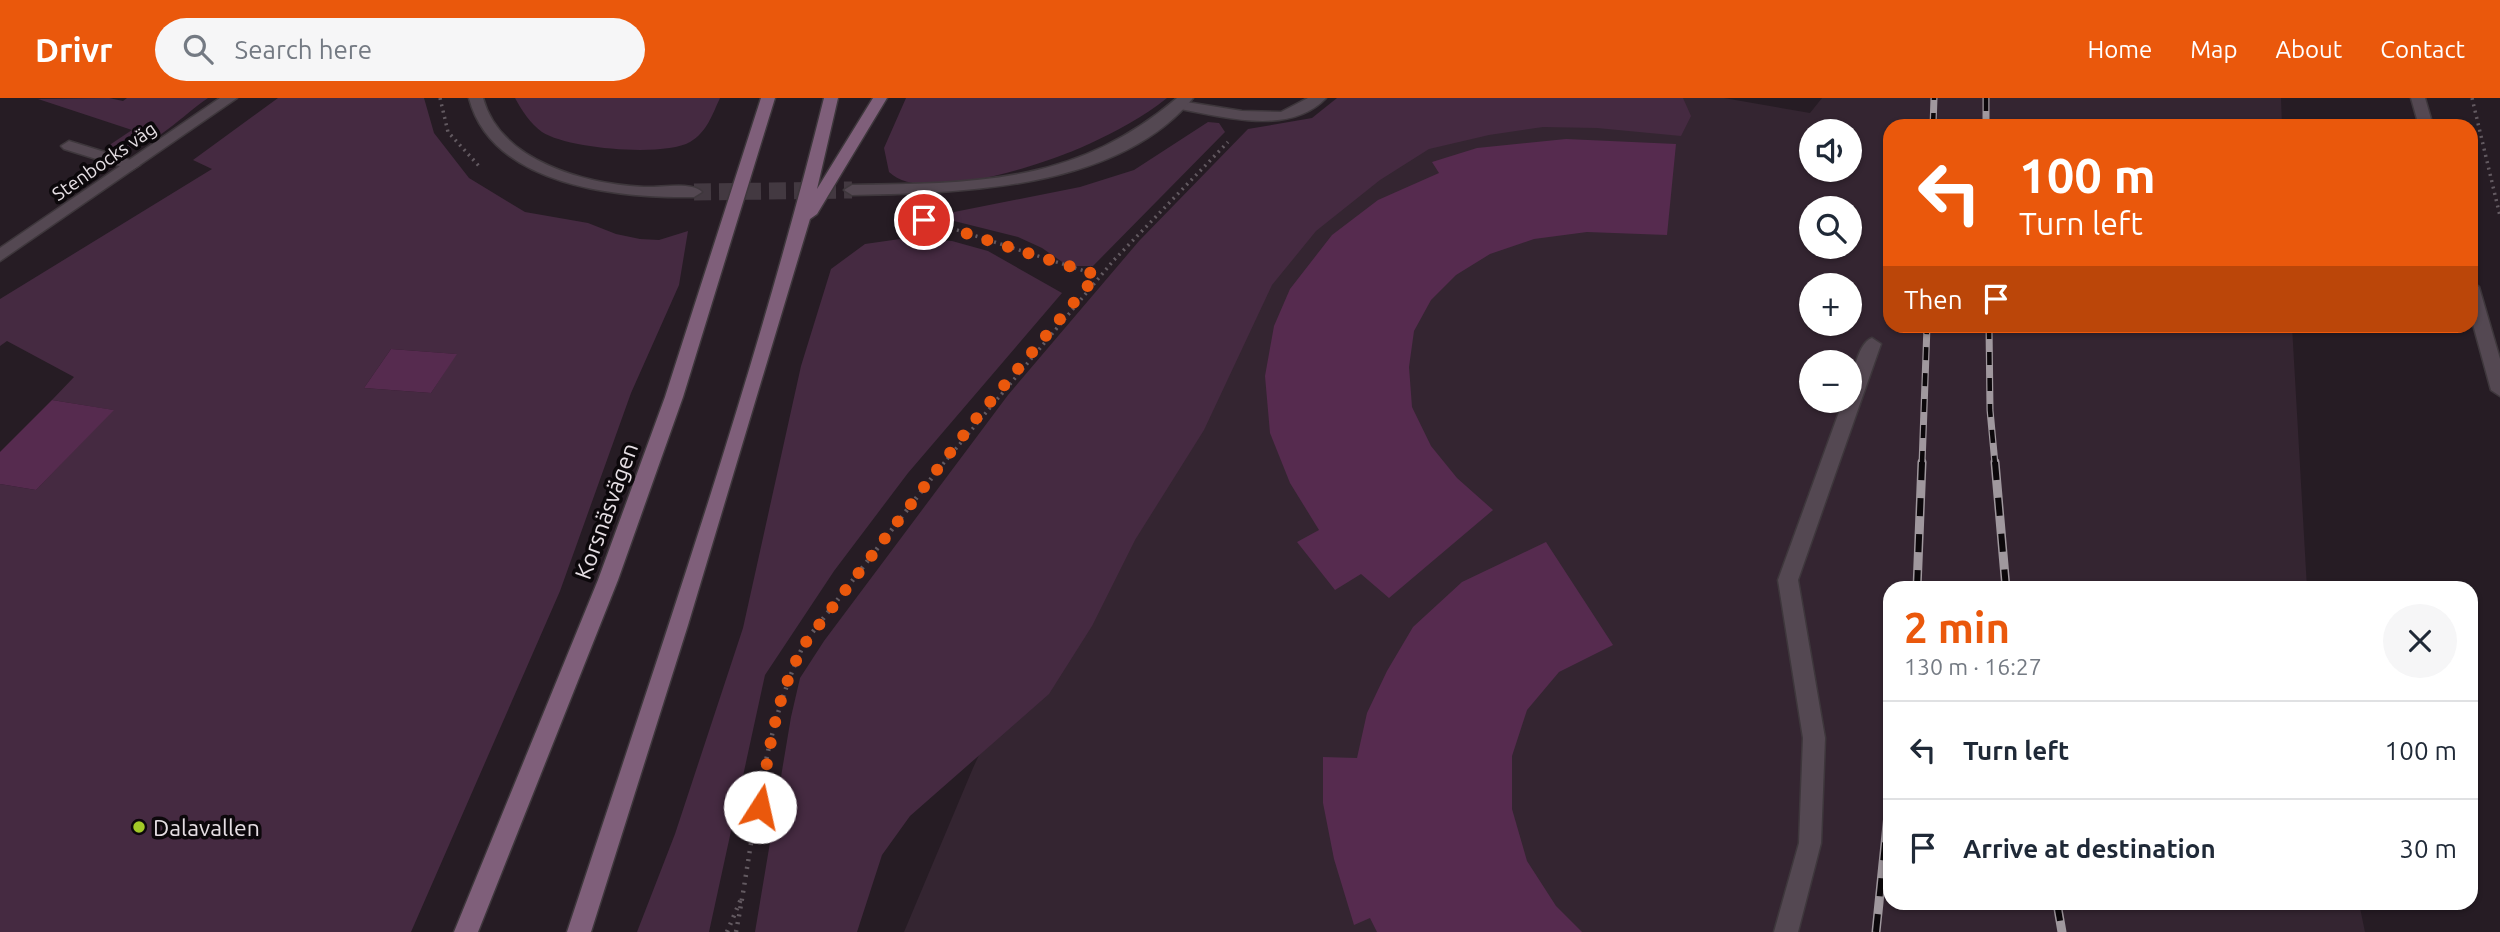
<!DOCTYPE html>
<meta charset="utf-8">
<style>
:root{--surface:#fff;--page:#f6f6f7;--text:#1f2937;--muted:#747a83;--line:#e0e1e3;--accent:#ea580c}
body{margin:0;font-family:Ubuntu,sans-serif;background:var(--page);color:var(--text);height:100vh;display:flex;flex-direction:column;font-size:26px;white-space:nowrap}
*{box-sizing:border-box;margin:0}
p{font-size:23px;color:var(--muted)}
.icon{flex:none;width:38px;height:38px;fill:none;stroke:currentColor;stroke-width:2;stroke-linecap:round;stroke-linejoin:round}
.map{position:relative;flex:1;overflow:hidden}
.sheet{position:absolute;left:1883px;top:483px;width:595px;height:329px;display:flex;flex-direction:column;background:var(--surface);border-radius:21px;box-shadow:0 2px 5px #0004}
.sheet>*{flex:none}
.hud{position:absolute;left:1883px;top:21px;width:595px;height:214px;border-radius:21px;box-shadow:0 2px 5px #0004;background:#ea580c;color:#fff;overflow:hidden}
.buttons{position:absolute;left:1799px;top:21px;display:grid;gap:14px}
.buttons a{display:grid;place-items:center;width:63px;height:63px;border-radius:50%;background:var(--surface);box-shadow:0 2px 5px #0004;font-size:35px}
.pin{position:absolute;display:grid;place-items:center;width:60px;height:60px;color:#fff;margin:-30px;border:4px solid #fff;border-radius:50%;box-shadow:0 2px 7px #0007}
.me{position:absolute;width:77px;margin:-38px;rotate:10deg;stroke-linejoin:round;filter:drop-shadow(0 0 5px #0008)}
.turn{display:flex;align-items:center;gap:24px;height:147px;padding:0 21px;font-size:32px}
.turn .icon{width:91px;height:91px;stroke-width:2.5}
.turn b{display:block;font-size:49px;line-height:60px}
.then{display:flex;align-items:center;height:66px;padding:0 21px;background:#0003;gap:14px;font-size:26px}
.round{display:grid;place-items:center;flex:none;width:74px;height:74px;border-radius:37px;background:var(--page)}
.overview{display:flex;align-items:center;justify-content:space-between;height:119px;padding:0 21px}
h1{font-size:42px;font-weight:700;line-height:52px;color:var(--accent)}
ul{padding:0;list-style:none}
li{display:flex;align-items:center;gap:21px;height:98px;padding:0 21px;border-top:2px solid var(--line)}
li div{flex:1}
li b{display:block;font-size:26px}
li em{font-style:normal}
header{display:flex;align-items:center;gap:42px;box-sizing:border-box;height:98px;padding:0 35px;background:var(--accent);color:#fff}
header strong{font-size:33px}
nav{display:flex;gap:38px;margin-inline-start:auto;font-size:24px}
.search{width:490px;height:63px;background:var(--page);display:flex;align-items:center;gap:18px;box-sizing:border-box;padding:0 24px;border-radius:38px;color:var(--muted);font-size:26px}
.map>svg:first-child{display:block}
.built{fill:#342531;fill-rule:evenodd}
.green{fill:#452a41;fill-rule:evenodd}
.building{fill:#562b4f}
.lines{fill:none;stroke-linecap:round;stroke-linejoin:round}
.minor-tunnel{stroke:#433941;stroke-width:17;stroke-dasharray:17 8;stroke-linecap:butt}
.service-casing{stroke:#3e373c;stroke-width:3}
.minor-casing{stroke:#3e373c;stroke-width:3}
.tertiary-casing{stroke:#3e373c;stroke-width:3}
.secondary-casing{stroke:#3e373c;stroke-width:3}
.path-far1{stroke:#635a61;stroke-width:3.5;stroke-dasharray:2 4.5;stroke-linecap:butt}
.path{stroke:#635a61;stroke-width:4.5;stroke-dasharray:2 6;stroke-linecap:butt}
.service{fill:#544852;fill-rule:evenodd}
.minor{fill:#544852;fill-rule:evenodd}
.tertiary{fill:#544852;fill-rule:evenodd}
.secondary{fill:#7f5f7a;fill-rule:evenodd}
.rail-far1-casing{stroke:#a0989e;stroke-width:7}
.rail-casing{stroke:#a0989e;stroke-width:9}
.rail-far1{stroke:#0c080b;stroke-width:4.5;stroke-dasharray:13;stroke-linecap:butt}
.rail{stroke:#0c080b;stroke-width:6;stroke-dasharray:18;stroke-linecap:butt}
.route{stroke:#ea580c;stroke-width:12;stroke-dasharray:0 21.6}
.poi-dot{fill:#a2c927;stroke:#0c080b;stroke-width:2.5}
.labels{text-anchor:middle;dominant-baseline:central;stroke-width:7;stroke-linejoin:round;paint-order:stroke}
.far-street-label{font-size:19px;fill:#e6dfe4;stroke:#0c080b}
.street-label{font-size:23px;fill:#e6dfe4;stroke:#0c080b}
.poi-label{font-size:23px;fill:#e6dfe4;stroke:#0c080b;text-anchor:start}
</style>
<header>
<strong>Drivr</strong>
<div class="search"><svg class="icon" aria-label="search" viewBox="0 0 24 24"><circle cx="10" cy="10" r="6"/><path d="M15 15l6 6"/></svg>Search here</div>
<nav><a>Home</a><a>Map</a><a>About</a><a>Contact</a></nav>
</header>
<div class="map">
<svg width="2500" height="834" viewBox="0 0 2500 834">
<rect width="100%" height="100%" fill="#261c24"/>
<path class="built" d="M 1517,0 L 1724,0 L 1810,15 L 1822,0 L 2281,0 L 2282,28 L 1890,28 L 1890,228 L 2292,228 L 2307,490 L 1890,490 L 1890,805 L 2359,805 L 2365,834 L 904,834 L 973,670 L 1109,377 L 1241,175 L 1403,38 ZM 1811,33 L 1850,33 L 1850,72 L 1811,72 ZM 1811,110 L 1850,110 L 1850,149 L 1811,149 ZM 1811,187 L 1850,187 L 1850,226 L 1811,226 ZM 1811,264 L 1850,264 L 1850,303 L 1811,303 Z"/>
<g class="green">
<path d="M 109,0 L 123,3 L 127,0 L 208,0 C 180,18 146,61 108,48 L 132,32 L 38,1 Z"/>
<path d="M 278,0 L 424,0 L 434,35 L 469,80 L 525,114 L 588,125 L 616,136 L 640,141 L 659,142 L 688,133 L 679,187 L 631,295 L 560,493 L 411,834 L 0,834 L 0,386 L 36,392 L 113,312 L 52,302 L 74,279 L 7,243 L 0,248 L 0,201 L 212,71 L 193,62 ZM 391,251 L 456,256 L 431,295 L 364,290 Z"/>
<path d="M 515,0 L 720,0 C 712,17 707,34 690,44 C 664,59 568,51 542,34 C 530,25 522,13 515,0 Z"/>
<path d="M 906,0 L 1167,0 C 1143,19 1117,33 1089,46 C 1051,64 923,108 889,74 L 884,50 Z"/>
<polygon points="1337,0 1683,0 1691,18 1681,38 1597,30 1543,29 1489,37 1429,51 1380,82 1316,133 1272,187 1204,332 1135,442 1092,528 1049,596 910,718 882,757 857,834 755,834 791,619 800,580 824,543 1008,297 1139,143 1248,31 1312,20"/>
<polygon points="1208,24 1219,25 1225,34 1093,168 1068,168 1042,150 1018,139 934,118 1080,89 1134,72"/>
<polygon points="907,140 952,143 988,153 1062,195 908,375 834,473 765,577 709,834 637,834 675,736 743,530 801,268 831,171 865,146"/>
</g>
<g class="building">
<polygon points="1566,41 1676,46 1667,137 1587,134 1534,141 1490,156 1456,177 1431,202 1414,233 1409,269 1412,309 1431,348 1457,380 1493,412 1389,500 1361,476 1335,492 1297,444 1319,432 1290,385 1270,335 1265,278 1274,228 1290,191 1332,137 1378,102 1439,75 1432,64 1477,50"/>
<polygon points="391,251 457,256 431,295 364,290"/>
<polygon points="52,302 114,312 36,392 0,386 0,354"/>
<polygon points="1546,444 1613,547 1559,574 1527,612 1512,658 1512,711 1527,763 1556,808 1582,834 1377,834 1370,820 1354,827 1334,761 1323,705 1323,659 1357,660 1367,615 1387,573 1413,529 1462,484"/>
</g>
<g class="lines">
<polyline class="minor-tunnel" points="694,94 852,92"/>
<g class="service-casing">
<g id="service">
<path d="M 1308,0 L 1326,0 C 1290,38 1225,19 1180,11 L 1173,7 L 1180,3 L 1242,13 L 1281,14 Z"/>
<polygon points="69,43 137,64 140,67 132,72 64,51 61,48"/>
<path d="M 1872,240 L 1881,246 L 1798,482 L 1825,640 L 1821,745 L 1798,834 L 1774,834 L 1799,745 L 1803,640 L 1778,482 L 1843,303 L 1850,303 C 1850,288 1856,245 1872,240 Z"/>
</g>
</g>
<g class="minor-casing">
<g id="minor">
<polygon points="220,0 237,0 0,163 0,150"/>
<path d="M 469,0 L 483,0 C 500,64 587,86 644,89 C 659,90 692,83 702,94 L 694,99 C 620,100 492,89 469,0 Z"/>
<path d="M 1177,0 L 1193,0 C 1118,92 960,95 852,97 L 844,92 L 852,87 C 978,85 1076,86 1177,0 Z"/>
</g>
</g>
<g class="tertiary-casing">
<g id="tertiary">
<polygon points="2411,0 2425,0 2433,28 2419,28"/>
<polygon points="2471,183 2479,189 2500,261 2500,298 2491,292 2471,219"/>
</g>
</g>
<g class="secondary-casing">
<g id="secondary">
<polygon points="761,0 775,0 683,299 618,482 478,834 454,834 598,482 665,299"/>
<path d="M 824,0 L 838,0 L 817,91 L 873,0 L 887,0 L 817,116 L 810,121 L 688,527 L 591,834 L 567,834 C 658,558 754,282 824,0 Z"/>
</g>
</g>
<g class="path-far1">
<polyline points="440,0 448,34 479,68"/>
<polyline points="2472,0 2500,118"/>
<polyline points="926,122 1097,177"/>
<polyline points="943,366 1114,162 1228,44"/>
</g>
<g class="path">
<polyline points="727,834 741,801"/>
<path d="M 736,834 C 755,736 761,635 805,544 L 944,364"/>
</g>
<use href="#service" class="service"/>
<use href="#minor" class="minor"/>
<use href="#tertiary" class="tertiary"/>
<use href="#secondary" class="secondary"/>
<g class="rail-far1-casing">
<g id="rail-far1">
<polyline points="1986,0 1986,28"/>
<polyline points="1933,28 1934,0"/>
<polyline points="1989,228 1990,312 1995,366"/>
<polyline points="1922,366 1927,228"/>
</g>
</g>
<g class="rail-casing">
<g id="rail">
<polyline points="1995,364 2006,490"/>
<polyline points="1917,490 1922,364"/>
<polyline points="2057,805 2062,834"/>
<polyline points="1876,834 1890,697"/>
</g>
</g>
<use href="#rail-far1" class="rail-far1"/>
<use href="#rail" class="rail"/>
</g>
<g class="lines">
<path class="route" d="M 760,709 C 769,652 776,595 806,544 L 975,322 L 1097,177 L 924,122"/>
</g>
<circle class="poi-dot" cx="139" cy="729" r="7"/>
<g class="labels">
<g class="far-street-label">
<text transform="translate(104 63) rotate(-35)">Stenbocks väg</text>
</g>
<g class="street-label">
<text transform="translate(606 413) rotate(-70)">Korsnäsvägen</text>
</g>
<g class="poi-label">
<text x="153" y="729">Dalavallen</text>
</g>
</g>
</svg>
<div class="buttons">
<a><svg class="icon" aria-label="sound" viewBox="0 0 24 24"><path d="M4 9h4l5-4v14l-5-4H4zM17 9q2 3 0 6"/></svg></a>
<a><svg class="icon" aria-label="search" viewBox="0 0 24 24"><circle cx="10" cy="10" r="6"/><path d="M15 15l6 6"/></svg></a>
<a>+</a>
<a>−</a>
</div>
<div class="pin" style="left:924px;top:122px;background:#d93025"><svg class="icon" aria-label="arrive" viewBox="0 0 24 24"><path d="M6 21V4h12l-3 4 3 4H6"/></svg></div>
<svg class="me" style="left:760px;top:709px" viewBox="-20 -20 40 40"><circle r="19" fill="#fff"/><path d="M0-13L10 11 0 6-10 11z" fill="#ea580c"/></svg>
<div class="hud">
<div class="turn"><svg class="icon" aria-label="left" viewBox="0 0 24 24"><path d="M17 20v-9H6M10 6l-5 5 5 5"/></svg><div><b>100 m</b>Turn left</div></div>
<div class="then">Then<svg class="icon" aria-label="arrive" viewBox="0 0 24 24"><path d="M6 21V4h12l-3 4 3 4H6"/></svg></div>
</div>
<section class="sheet">
<div class="overview"><div><h1>2 min</h1><p>130 m · 16:27</p></div><a class="round"><svg class="icon" aria-label="close" viewBox="0 0 24 24"><path d="M6 6l12 12M18 6L6 18"/></svg></a></div>
<ul>
<li><svg class="icon" aria-label="left" viewBox="0 0 24 24"><path d="M17 20v-9H6M10 6l-5 5 5 5"/></svg><div><b>Turn left</b></div><em>100 m</em></li>
<li><svg class="icon" aria-label="arrive" viewBox="0 0 24 24"><path d="M6 21V4h12l-3 4 3 4H6"/></svg><div><b>Arrive at destination</b></div><em>30 m</em></li>
</ul>
</section>
</div>
